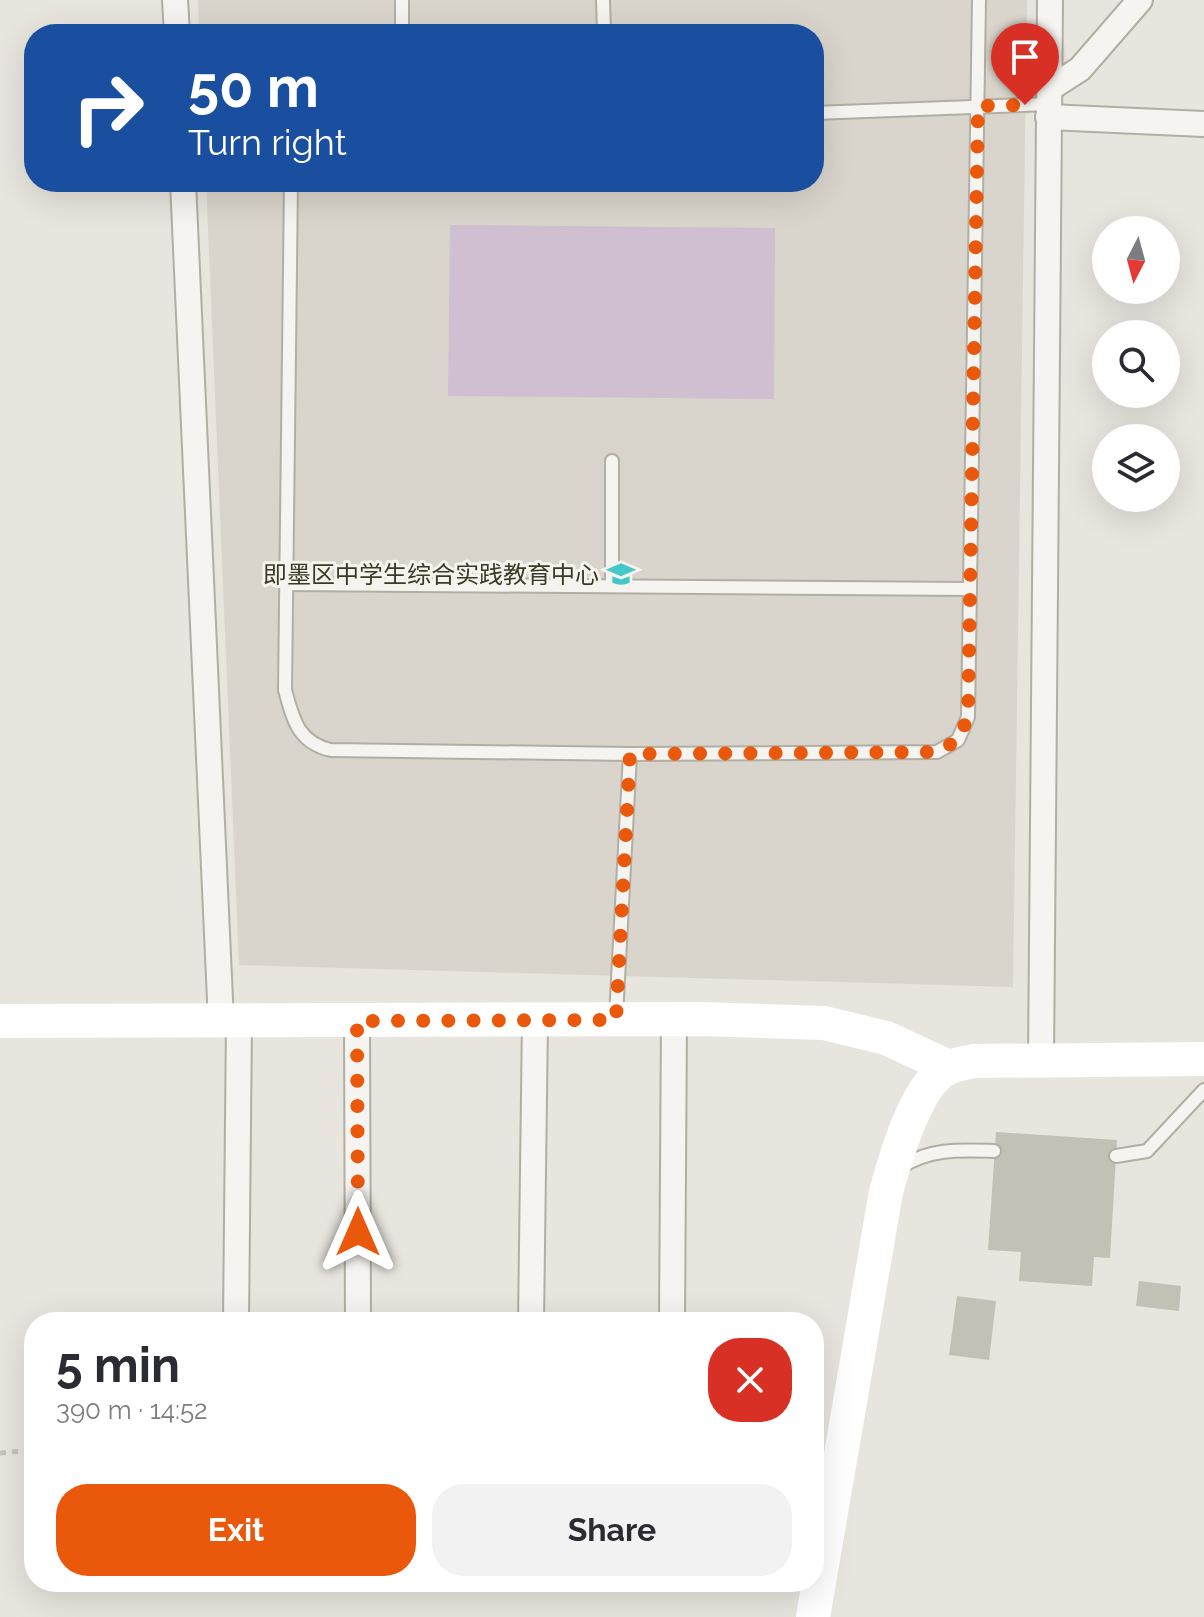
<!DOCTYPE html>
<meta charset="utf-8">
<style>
:root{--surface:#fff;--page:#f2f2f3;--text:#2b2b33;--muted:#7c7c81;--accent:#ea580c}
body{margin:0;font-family:Raleway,"Noto Sans SC",sans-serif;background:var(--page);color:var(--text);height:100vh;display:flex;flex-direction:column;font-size:30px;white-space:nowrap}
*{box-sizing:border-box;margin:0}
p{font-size:26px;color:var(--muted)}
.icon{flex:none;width:44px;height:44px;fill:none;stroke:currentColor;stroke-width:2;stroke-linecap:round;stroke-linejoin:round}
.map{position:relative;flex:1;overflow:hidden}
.sheet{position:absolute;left:24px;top:1312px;width:800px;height:280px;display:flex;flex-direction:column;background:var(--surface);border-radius:32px;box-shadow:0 8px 32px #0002}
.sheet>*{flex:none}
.hud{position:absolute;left:24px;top:24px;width:800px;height:168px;border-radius:32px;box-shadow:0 8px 32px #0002;background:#1a4fa0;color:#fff;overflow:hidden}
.needle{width:52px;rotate:186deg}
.buttons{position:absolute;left:1092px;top:216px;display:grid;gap:16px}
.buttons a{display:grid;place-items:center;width:88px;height:88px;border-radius:50%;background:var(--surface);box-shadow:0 8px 32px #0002;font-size:40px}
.pin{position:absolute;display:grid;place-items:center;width:68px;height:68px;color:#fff;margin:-82px -34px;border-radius:50% 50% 50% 0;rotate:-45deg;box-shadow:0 0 8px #0007}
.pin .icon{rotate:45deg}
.me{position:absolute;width:88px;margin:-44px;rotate:0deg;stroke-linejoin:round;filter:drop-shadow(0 0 6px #0008)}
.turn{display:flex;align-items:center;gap:28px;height:168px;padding:0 32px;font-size:36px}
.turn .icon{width:104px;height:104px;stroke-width:2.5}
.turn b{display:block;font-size:56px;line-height:68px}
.round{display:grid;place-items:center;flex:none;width:84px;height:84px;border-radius:32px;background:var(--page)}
.headline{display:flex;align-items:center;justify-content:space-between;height:136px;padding:0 32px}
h1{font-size:48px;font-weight:700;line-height:60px}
.primary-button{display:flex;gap:16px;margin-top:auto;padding:16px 32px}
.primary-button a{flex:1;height:92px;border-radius:32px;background:var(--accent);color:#fff;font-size:32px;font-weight:700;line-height:92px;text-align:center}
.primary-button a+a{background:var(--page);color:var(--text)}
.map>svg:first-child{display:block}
.built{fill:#d9d5cc}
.green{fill:#cfbfd1}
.building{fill:#c3c0b5}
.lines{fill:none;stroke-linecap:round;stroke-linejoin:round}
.lane-casing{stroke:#b1aea3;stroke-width:16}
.street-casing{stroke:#b1aea3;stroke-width:28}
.path{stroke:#c5c3bc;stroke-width:5;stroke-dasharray:6 6;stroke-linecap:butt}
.lane{stroke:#f5f4f0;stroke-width:12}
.street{stroke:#f5f4f0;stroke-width:24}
.secondary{stroke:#fff;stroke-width:34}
.route{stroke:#ea580c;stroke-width:14;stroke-dasharray:0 25.2}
.labels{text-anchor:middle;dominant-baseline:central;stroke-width:6;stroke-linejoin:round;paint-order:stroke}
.poi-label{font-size:24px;fill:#3d3927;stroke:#f5f3ed;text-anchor:end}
</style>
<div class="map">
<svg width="1204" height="1617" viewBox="0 0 1204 1617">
<rect width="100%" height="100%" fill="#e7e5dd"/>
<polygon class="built" points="198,0 1027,0 1013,987 239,965 206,182 814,182 814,34 199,34"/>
<polygon class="green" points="450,225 775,228 774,399 448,396"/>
<g class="building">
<polygon points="996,1132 1117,1140 1110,1258 1094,1257 1092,1286 1019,1281 1021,1252 988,1250"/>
<polygon points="1139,1281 1181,1286 1179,1311 1136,1306"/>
<polygon points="957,1296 996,1301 989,1360 949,1355"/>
</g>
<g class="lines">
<g class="lane-casing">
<g id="lane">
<polyline points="402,0 402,34"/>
<polyline points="603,0 604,34"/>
<polyline points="814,113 1049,104"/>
<path d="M 291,182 L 285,690 C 293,719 298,743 331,750 L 630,754 L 937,752 L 958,740 L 968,717 L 979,0"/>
<polyline points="612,461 612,586"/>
<polyline points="287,584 970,589"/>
<polyline points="616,1017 630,754"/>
<polyline points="1116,1156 1147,1151 1204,1090"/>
<path d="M 901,1167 C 931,1148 960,1150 994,1151"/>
</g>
</g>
<g class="street-casing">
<g id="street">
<polyline points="175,0 177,34"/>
<polyline points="1049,89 1080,69 1140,0"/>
<polyline points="1048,117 1204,124"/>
<polyline points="183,182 221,1022"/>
<polyline points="357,1021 358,1322"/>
<polyline points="1041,1059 1050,0"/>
<polyline points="236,1322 239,1022"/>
<polyline points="531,1322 535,1020"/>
<polyline points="672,1322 674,1019"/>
</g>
</g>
<polyline class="path" points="0,1453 34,1450"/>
<use href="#lane" class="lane"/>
<use href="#street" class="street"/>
<g class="secondary">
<polyline points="0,1021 700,1019 824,1023 886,1038 949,1067"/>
<path d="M 813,1617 L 886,1192 C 895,1160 916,1081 950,1067 C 957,1064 966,1063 974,1061 L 1204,1059"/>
</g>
</g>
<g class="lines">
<polyline class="route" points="358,1232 357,1021 616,1020 630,754 937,752 958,740 968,717 978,106 1025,105"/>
</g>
<defs>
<g id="school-bare" transform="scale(2.16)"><path d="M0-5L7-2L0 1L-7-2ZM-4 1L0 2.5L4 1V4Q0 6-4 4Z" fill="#44c7ca" stroke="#f5f3ed" stroke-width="2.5" paint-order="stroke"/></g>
</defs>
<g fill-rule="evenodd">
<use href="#school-bare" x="621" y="574"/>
</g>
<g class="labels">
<g class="poi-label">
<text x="599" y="574">即墨区中学生综合实践教育中心</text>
</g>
</g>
</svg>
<div class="buttons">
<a><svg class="needle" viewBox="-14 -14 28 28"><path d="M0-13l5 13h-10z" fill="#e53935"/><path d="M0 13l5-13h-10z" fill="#7c7c81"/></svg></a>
<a><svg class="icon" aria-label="search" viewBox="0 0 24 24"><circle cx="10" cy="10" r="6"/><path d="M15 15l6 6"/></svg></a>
<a><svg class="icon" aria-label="layers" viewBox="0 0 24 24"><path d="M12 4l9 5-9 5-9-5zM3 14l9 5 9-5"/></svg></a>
</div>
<div class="pin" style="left:1025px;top:105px;background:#d93025"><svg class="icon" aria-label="arrive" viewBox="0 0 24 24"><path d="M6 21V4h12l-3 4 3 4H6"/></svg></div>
<svg class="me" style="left:358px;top:1232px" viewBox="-20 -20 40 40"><path d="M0-17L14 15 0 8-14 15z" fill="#ea580c" stroke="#fff" stroke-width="4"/></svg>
<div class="hud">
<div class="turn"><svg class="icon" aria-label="right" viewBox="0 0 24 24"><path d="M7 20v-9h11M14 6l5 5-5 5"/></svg><div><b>50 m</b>Turn right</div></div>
</div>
<section class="sheet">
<div class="headline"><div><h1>5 min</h1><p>390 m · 14:52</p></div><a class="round" style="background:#d93025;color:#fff"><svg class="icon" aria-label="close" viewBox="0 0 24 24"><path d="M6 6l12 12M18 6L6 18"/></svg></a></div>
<div class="primary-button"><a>Exit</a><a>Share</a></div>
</section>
</div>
